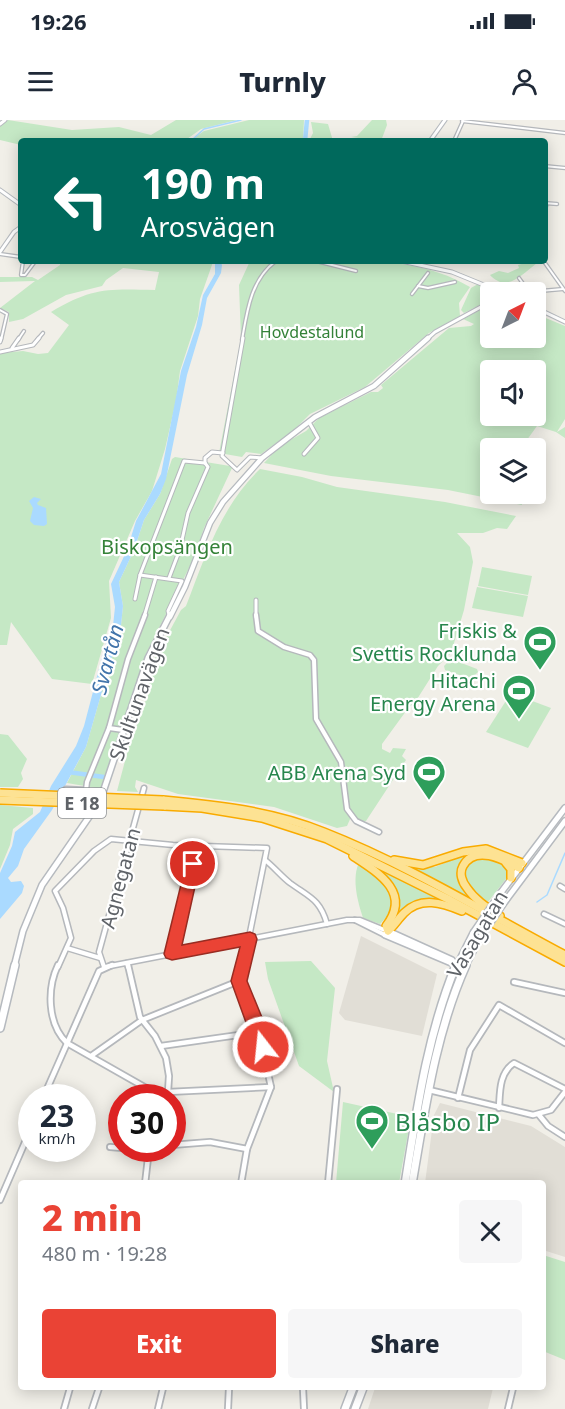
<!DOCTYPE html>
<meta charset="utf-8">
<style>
:root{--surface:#fff;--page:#f6f6f7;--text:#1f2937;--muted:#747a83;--accent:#ea4335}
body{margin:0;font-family:"Noto Sans",sans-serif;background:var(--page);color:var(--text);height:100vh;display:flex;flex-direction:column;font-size:22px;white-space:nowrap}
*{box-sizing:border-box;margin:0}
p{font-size:20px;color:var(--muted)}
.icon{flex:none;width:33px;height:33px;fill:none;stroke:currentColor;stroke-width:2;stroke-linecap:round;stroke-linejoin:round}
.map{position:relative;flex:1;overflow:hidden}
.panel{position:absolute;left:18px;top:1060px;width:528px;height:210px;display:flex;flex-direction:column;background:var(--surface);border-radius:6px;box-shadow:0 3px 15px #0003}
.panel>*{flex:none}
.hud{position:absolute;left:18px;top:18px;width:530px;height:126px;border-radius:6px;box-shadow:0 3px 15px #0003;background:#00695c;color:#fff;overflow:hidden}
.needle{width:39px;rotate:42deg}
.controls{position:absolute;left:480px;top:162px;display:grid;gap:12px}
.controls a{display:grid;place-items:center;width:66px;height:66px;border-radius:6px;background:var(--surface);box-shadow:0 3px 15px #0003;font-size:30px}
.speed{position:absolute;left:18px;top:964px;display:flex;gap:12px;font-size:30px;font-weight:700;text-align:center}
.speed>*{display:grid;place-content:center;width:78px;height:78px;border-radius:50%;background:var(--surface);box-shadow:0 3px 15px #0003;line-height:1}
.speed small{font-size:15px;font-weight:400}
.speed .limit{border:9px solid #d22;background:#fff;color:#111}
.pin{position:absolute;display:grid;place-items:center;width:51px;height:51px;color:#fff;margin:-26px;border:3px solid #fff;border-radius:50%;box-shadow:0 2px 6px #0007}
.me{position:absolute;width:66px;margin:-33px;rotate:344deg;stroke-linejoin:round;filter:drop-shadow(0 0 4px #0008)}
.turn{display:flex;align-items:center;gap:21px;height:126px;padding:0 24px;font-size:27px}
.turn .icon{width:78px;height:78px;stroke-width:2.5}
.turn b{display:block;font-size:42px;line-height:51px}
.round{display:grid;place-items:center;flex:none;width:63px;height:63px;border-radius:6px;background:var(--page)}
.overview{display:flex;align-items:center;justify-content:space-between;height:102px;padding:0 24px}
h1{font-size:36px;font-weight:800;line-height:45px;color:var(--accent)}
.cta{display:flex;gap:12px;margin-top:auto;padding:12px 24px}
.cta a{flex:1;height:69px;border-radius:6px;background:var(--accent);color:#fff;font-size:24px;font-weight:800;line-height:69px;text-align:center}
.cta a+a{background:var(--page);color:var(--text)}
.status{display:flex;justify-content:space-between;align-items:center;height:42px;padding:0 30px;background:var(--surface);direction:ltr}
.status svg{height:16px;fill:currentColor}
header{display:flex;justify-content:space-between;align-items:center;height:78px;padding:0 24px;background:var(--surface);font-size:27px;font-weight:800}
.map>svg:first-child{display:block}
.education{fill:#e1ded6}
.green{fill:#c5e8c5;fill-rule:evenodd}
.water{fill:#aadaff}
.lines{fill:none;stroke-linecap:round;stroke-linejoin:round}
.stream{stroke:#aadaff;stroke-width:1.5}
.canal{stroke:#aadaff;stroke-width:4.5}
.river{stroke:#aadaff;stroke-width:4.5}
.street-far3-casing{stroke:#b5b8bc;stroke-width:4.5}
.street-far2-casing{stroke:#b5b8bc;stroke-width:5}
.street-far1-casing{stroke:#b5b8bc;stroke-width:7}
.street-casing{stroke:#b5b8bc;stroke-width:8}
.secondary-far3-casing{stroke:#b6babf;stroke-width:5}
.secondary-far2-casing{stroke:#b6babf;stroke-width:7}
.secondary-far1-casing{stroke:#b6babf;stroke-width:8}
.secondary-casing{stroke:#b6babf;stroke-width:10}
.highway-casing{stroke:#f9ab00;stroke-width:10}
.street-far3{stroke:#fff;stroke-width:2}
.street-far2{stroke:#fff;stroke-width:3}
.street-far1{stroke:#fff;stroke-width:4}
.street{stroke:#fff;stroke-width:4.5}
.secondary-far3{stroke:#fff;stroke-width:3}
.secondary-far2{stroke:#fff;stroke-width:4.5}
.secondary-far1{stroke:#fff;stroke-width:5}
.secondary{stroke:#fff;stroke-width:7}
.highway{stroke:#fde293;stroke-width:7}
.secondary-bridge-casing{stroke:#b6babf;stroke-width:8;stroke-linecap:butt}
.highway-bridge-casing{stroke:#f9ab00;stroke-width:10;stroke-linecap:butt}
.secondary-bridge{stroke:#fff;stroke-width:5}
.highway-bridge{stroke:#fde293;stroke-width:7}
.route{fill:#ea4335;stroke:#982c22;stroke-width:1.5}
.labels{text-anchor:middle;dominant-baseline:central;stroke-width:4.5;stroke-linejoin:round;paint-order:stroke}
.far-park-label{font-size:16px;fill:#348238;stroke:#fff}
.shield{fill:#fff;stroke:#8f9295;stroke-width:1.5}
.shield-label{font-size:18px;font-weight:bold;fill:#5f6368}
.park-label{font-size:20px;fill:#348238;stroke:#fff}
.leisure-label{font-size:20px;fill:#27864d;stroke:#fff;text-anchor:end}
.street-label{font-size:20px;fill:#5f6368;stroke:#fff}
.water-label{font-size:21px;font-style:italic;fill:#4174aa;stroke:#fff}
.near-leisure-label{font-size:24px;fill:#27864d;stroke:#fff;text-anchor:start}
</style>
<div class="status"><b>19:26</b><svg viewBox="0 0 49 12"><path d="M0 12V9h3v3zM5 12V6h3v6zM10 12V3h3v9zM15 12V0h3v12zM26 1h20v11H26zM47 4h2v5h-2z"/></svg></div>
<header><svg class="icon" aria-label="menu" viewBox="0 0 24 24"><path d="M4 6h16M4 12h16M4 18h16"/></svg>Turnly<svg class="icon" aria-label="person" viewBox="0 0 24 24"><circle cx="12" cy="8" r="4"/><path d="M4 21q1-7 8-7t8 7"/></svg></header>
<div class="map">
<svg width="565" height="1289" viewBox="0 0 565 1289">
<rect width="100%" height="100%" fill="#f1efe8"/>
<g class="education">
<polygon points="361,816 437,854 422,916 345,900 339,893"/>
<polygon points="440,983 531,1006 565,1027 565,1137 543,1130 543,1064 425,1063 434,995"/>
<polygon points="375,1268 493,1268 488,1289 368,1289"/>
</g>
<g class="green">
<polygon points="8,0 72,10 119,7 151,15 176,0 237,0 201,9 187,19 176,21 21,21 21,25 0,20 0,6"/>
<polygon points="249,0 304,0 303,21 190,21 204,11"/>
<polygon points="372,0 386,0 387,5 381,21 351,17 357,16"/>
<polygon points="311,2 328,4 333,21 309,21 313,13"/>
<path d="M 60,141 L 213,142 L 200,179 L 198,196 L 180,251 L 176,281 L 165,329 L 152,371 L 135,401 L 109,461 L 111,498 L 92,564 L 52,559 L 11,502 L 7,525 L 0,525 L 0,233 L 23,231 L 38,234 L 48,233 L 69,205 L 51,192 C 93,167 108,169 155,170 L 159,152 L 123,148 L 106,160 L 102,166 L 66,175 L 23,199 L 9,202 L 9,192 L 0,188 L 35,161 L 0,162 L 0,157 L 32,157 L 38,160 L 60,145 Z"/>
<path d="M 250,141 C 319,141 409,130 470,167 L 459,183 L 460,196 L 429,213 L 365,267 L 310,294 L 293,311 L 261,334 L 246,332 L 242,337 L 219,333 L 241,219 L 239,165 Z"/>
<path d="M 532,141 L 537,143 C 521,155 507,173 490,155 L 499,151 L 508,153 L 519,148 L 518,145 Z"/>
<polygon points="478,164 497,172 490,172 490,180 464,193 461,190 471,168"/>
<path d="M 490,185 L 490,218 L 536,218 L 536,194 L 565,206 L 565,299 L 557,312 L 565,307 L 565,318 L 556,312 L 537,306 L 524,324 L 532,328 L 490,328 L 490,374 L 519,374 L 522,385 L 448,370 L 331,356 L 264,343 L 280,326 L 306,311 L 319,298 L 371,272 L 378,272 L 383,268 L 381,265 L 449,208 L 471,206 L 474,204 L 463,199 ZM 490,250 L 536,250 L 536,296 L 490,296 Z"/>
<polygon points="175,337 230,346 232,348 204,408 194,438 146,534 102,669 67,663 86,627 121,505 123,486 119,462 134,430 144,400 160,374 172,339"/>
<path d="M 260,349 L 302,357 L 337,367 L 445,382 L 516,396 L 507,409 L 497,408 L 483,413 L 457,413 L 470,427 L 473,442 L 464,490 L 451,533 L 438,546 L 414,584 L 409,587 L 382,624 L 382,629 L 390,633 L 393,628 L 406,629 L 402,636 L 406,640 L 366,701 L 359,702 L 351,697 L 347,706 L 337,708 L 274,687 L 178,674 L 136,660 L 135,667 L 138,672 L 117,671 L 129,626 L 145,583 L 154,540 L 181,490 L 186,486 C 205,437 221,386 260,349 Z"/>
<polygon points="482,447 532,456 528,475 478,466"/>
<polygon points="477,467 528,476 523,497 472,488"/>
<polygon points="451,539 477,549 478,552 471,559 445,550 444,546"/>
<polygon points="511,573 551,588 528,628 486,612"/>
<polygon points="0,614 8,615 27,639 21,653 23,659 18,667 0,667"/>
<polygon points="0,685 33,688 33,694 13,709 10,725 0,749"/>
<path d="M 472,732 L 460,742 C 452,761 467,771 479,784 L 406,746 L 435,747 Z"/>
<path d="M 484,738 L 496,741 L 507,747 L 509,755 L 488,782 C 475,773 466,765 465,749 L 471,741 Z"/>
<path d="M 358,745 C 378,752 393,769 393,790 L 380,804 L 363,798 C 358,783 352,761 358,745 Z"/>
<path d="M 374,747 L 376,747 L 450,783 C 423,776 416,778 396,797 C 406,776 388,761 374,747 Z"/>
<polygon points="311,841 335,868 327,941 334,972 299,946 268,859 265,842"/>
<polygon points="273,900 275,908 284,907 289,921 280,923 277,912 279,923 266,925 261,903"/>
<polygon points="343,982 411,997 399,1063 336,1063"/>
<polygon points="543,1135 565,1142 565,1240 543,1231"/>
</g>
<g class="water">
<polygon points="215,141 220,141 222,145 221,153 207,178 202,205 187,255 166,359 160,374 144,400 134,430 119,462 123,486 121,505 86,627 52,690 24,729 18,746 8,758 11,762 21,761 24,766 22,773 0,799 0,753 12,726 15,712 40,692 51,666 76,626 84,606 105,526 113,506 115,487 111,464 127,430 136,401 161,354 181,251 196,207 203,175 215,154"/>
<polygon points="34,377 41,379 37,383 38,385 46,388 47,404 44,406 34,405 30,401 33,388 29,381"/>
</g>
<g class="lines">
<g class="stream">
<polyline points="185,21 193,19 204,9 241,0"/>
<polyline points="537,782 547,775 565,733"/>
</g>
<polyline class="canal" points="68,652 104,657"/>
<polyline class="river" points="305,21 307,0"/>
<g class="street-far3-casing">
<g id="street-far3">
<polyline points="462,1 565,13"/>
<polyline points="454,21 463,1"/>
<polyline points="544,46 565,48"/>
<polyline points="544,83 557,84"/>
<polyline points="544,93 547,83"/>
<polyline points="0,134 21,137"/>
<polyline points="23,141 21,155 25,155 34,143"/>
<polyline points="316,141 356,151"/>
<polyline points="545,143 565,171"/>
<polyline points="519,158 529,172"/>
<polyline points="418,166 428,168 455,162"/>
<polyline points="529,172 563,169"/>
<polyline points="412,174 428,153"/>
<polyline points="0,190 7,194 1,220"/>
<polyline points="18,220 24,211"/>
<polyline points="37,220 43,213"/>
<path d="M 242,220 C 247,191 251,159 276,141"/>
</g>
</g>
<g class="street-far2-casing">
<g id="street-far2">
<polyline points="243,218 222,336 237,350 250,337 262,338"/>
<polyline points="0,222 1,218"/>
<polyline points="12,228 19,218"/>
<polyline points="0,232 33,225 39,218"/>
<polyline points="304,334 318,318 309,302"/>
<polyline points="205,343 205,338 212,332 223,333"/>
<polyline points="140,455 182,461 168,491 169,495"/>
<polyline points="169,458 180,429 188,393 208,347 205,343"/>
<polyline points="135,479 140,455 184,341 205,343"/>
<polyline points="256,480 256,497"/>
<polyline points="144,497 156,457"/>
</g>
</g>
<g class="street-far1-casing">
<g id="street-far1">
<polyline points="256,495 258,511 284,527 310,535 314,540 316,599 341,642 347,689 356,701 379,712"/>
<polyline points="109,608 123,610"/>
<polyline points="66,669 86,670 87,662 109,608 128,539 145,495"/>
<path d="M 265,740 C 274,747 281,756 290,763 C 309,777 320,779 327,804"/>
<polyline points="560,766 565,769"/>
<polyline points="544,794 565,804"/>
<polyline points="355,800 385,815"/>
<polyline points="67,828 100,838"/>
<polyline points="172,833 197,726"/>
<polyline points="127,843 128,847"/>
<polyline points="58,847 71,818 63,788 55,771 94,731 111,719 173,725 267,728 243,847"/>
<polyline points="104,847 99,832 144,668"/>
<polyline points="105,847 347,800 360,800 387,811"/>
</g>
</g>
<g class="street-casing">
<g id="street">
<path d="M 58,845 C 47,868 47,904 67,923 L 162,977"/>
<polyline points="128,845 140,897 155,916 166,938 169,956 168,972 161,978"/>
<polyline points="514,862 565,873"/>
<polyline points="161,926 259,912"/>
<polyline points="91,936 142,900 239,861"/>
<polyline points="429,970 533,995 551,990 565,972"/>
<polyline points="168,972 271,967"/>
<polyline points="43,978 99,851 112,845"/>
<polyline points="458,978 470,930 499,885 565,923"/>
<path d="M 499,988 C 500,972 499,953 514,943 L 565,969"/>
<polyline points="539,995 548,1006 565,1017"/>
<polyline points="172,1025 210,1022 247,1029"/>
<polyline points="110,1027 122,1028"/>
<polyline points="138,1029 157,1029"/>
<polyline points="145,1064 149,1029"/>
<polyline points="241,1064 247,1029 271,967 259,912 239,861 243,845"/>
<polyline points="328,1064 337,969"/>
<polyline points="0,1080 32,1006"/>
<polyline points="303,1268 304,1289"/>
<polyline points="64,1289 70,1268"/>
<polyline points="92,1289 99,1268"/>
<polyline points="158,1289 163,1268"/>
<polyline points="228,1289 229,1268"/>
<polyline points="508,1289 513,1268"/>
</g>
</g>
<g class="secondary-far3-casing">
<g id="secondary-far3">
<polyline points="0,4 5,0"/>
<polyline points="430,21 445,0"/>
<polyline points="0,70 21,85"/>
<polyline points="0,132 14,112 21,107"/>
<polyline points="401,141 452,152 501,172"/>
<polyline points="536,188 565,202"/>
<polyline points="426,220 435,212 490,182"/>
</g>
</g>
<g class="secondary-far2-casing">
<polyline id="secondary-far2" points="170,497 185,467 210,403 223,382 262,338 315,297 374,266 428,218"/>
</g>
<g class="secondary-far1-casing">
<g id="secondary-far1">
<polyline points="499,775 565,688"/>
<polyline points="506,780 565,701"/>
<polygon points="388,811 452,840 456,845 385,815"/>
<polyline points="456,845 459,846"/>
<polyline points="14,847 23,811 42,765 100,681 148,538 170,495"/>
<polyline points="456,847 473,813"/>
<polyline points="465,847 480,818"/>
</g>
</g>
<g class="secondary-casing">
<g id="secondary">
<polyline points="0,908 15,845"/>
<path d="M 405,1064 C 417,989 427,916 456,845"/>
<path d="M 412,1064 C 425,990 435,914 466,845"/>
<polyline points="345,1289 353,1268"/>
<polyline points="355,1289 363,1268"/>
</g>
</g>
<g class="highway-casing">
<g id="highway">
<path d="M 163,680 C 217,685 273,691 324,712 C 408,745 486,793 565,835"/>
<polyline points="164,686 202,688 262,698 327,719 450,780 565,842"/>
<path d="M 353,736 C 379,753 412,773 386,806 L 388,811"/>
<polyline points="394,740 423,745 463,732 486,729 522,743"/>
<polyline points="506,743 511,749 511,758"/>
<path d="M 500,796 C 488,788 475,780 467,768 C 462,762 459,753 463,746 C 475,724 504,740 519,748"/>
<path d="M 388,811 C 394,806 398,799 404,793 C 421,776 442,783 462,791"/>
</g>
</g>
<use href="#street-far3" class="street-far3"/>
<use href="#street-far2" class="street-far2"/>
<use href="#street-far1" class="street-far1"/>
<use href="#street" class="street"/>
<use href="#secondary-far3" class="secondary-far3"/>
<use href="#secondary-far2" class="secondary-far2"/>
<use href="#secondary-far1" class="secondary-far1"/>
<use href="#secondary" class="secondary"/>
<use href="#highway" class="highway"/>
<g class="secondary-bridge-casing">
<g id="secondary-bridge">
<polyline points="473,813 499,775"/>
<polyline points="480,818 506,780"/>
</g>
</g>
<g class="highway-bridge-casing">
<g id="highway-bridge">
<polyline points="0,673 163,680"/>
<polyline points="0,680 164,686"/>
</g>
</g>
<use href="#secondary-bridge" class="secondary-bridge"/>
<use href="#highway-bridge" class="highway-bridge"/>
</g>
<polygon class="route" points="193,738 198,740 200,744 182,825 250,812 255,814 257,819 247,861 263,900 271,927 268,933 263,935 257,933 231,861 240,827 172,840 166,838 164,834 186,744 188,740"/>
<defs>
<g id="stadium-pin" transform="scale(1.725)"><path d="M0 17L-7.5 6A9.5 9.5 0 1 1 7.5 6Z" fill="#2e9e5b" stroke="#fff"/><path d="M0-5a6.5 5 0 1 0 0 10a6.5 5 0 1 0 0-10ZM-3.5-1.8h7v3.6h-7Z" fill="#fff"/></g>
</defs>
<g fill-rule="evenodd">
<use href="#stadium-pin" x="540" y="522"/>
<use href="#stadium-pin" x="519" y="571"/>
<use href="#stadium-pin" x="429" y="652"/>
<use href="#stadium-pin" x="372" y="1001"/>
</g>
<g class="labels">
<g class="far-park-label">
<text x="312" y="212">Hovdestalund</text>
</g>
<rect class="shield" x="58" y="668" width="48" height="30" rx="4.5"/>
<g class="shield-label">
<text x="82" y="683">E 18</text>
</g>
<g class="park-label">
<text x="167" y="426">Biskopsängen</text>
</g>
<g class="leisure-label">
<text x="517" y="510">Friskis &amp;<tspan x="517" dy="23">Svettis Rocklunda</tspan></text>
<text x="496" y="560">Hitachi<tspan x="496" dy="23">Energy Arena</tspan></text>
<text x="406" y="652">ABB Arena Syd</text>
</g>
<g class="street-label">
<text transform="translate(139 574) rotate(-70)">Skultunavägen</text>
<text transform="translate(120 758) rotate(-75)">Agnegatan</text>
<text transform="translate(477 814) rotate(-59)">Vasagatan</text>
</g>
<g class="water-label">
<text transform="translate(107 539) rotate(-75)">Svartån</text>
</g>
<g class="near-leisure-label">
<text x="395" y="1001">Blåsbo IP</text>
</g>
</g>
</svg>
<div class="controls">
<a><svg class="needle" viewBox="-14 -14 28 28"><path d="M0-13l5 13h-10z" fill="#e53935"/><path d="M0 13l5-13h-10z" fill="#747a83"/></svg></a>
<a><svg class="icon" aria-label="sound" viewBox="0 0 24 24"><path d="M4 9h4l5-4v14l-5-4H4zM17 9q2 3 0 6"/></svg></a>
<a><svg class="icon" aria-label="layers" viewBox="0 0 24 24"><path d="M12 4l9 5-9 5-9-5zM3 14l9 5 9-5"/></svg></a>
</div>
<div class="speed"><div>23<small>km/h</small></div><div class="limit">30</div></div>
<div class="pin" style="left:193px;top:744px;background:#d93025"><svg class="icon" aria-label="arrive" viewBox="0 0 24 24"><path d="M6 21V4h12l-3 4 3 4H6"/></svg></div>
<svg class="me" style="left:263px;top:927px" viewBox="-20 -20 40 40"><circle r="17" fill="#ea4335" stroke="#fff" stroke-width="3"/><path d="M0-11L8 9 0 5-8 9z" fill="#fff"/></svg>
<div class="hud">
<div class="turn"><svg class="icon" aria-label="left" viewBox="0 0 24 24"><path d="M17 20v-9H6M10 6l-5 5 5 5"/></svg><div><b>190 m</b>Arosvägen</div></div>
</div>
<section class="panel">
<div class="overview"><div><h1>2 min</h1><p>480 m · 19:28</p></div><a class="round"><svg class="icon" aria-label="close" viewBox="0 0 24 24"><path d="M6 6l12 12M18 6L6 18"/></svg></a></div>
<div class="cta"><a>Exit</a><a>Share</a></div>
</section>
</div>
